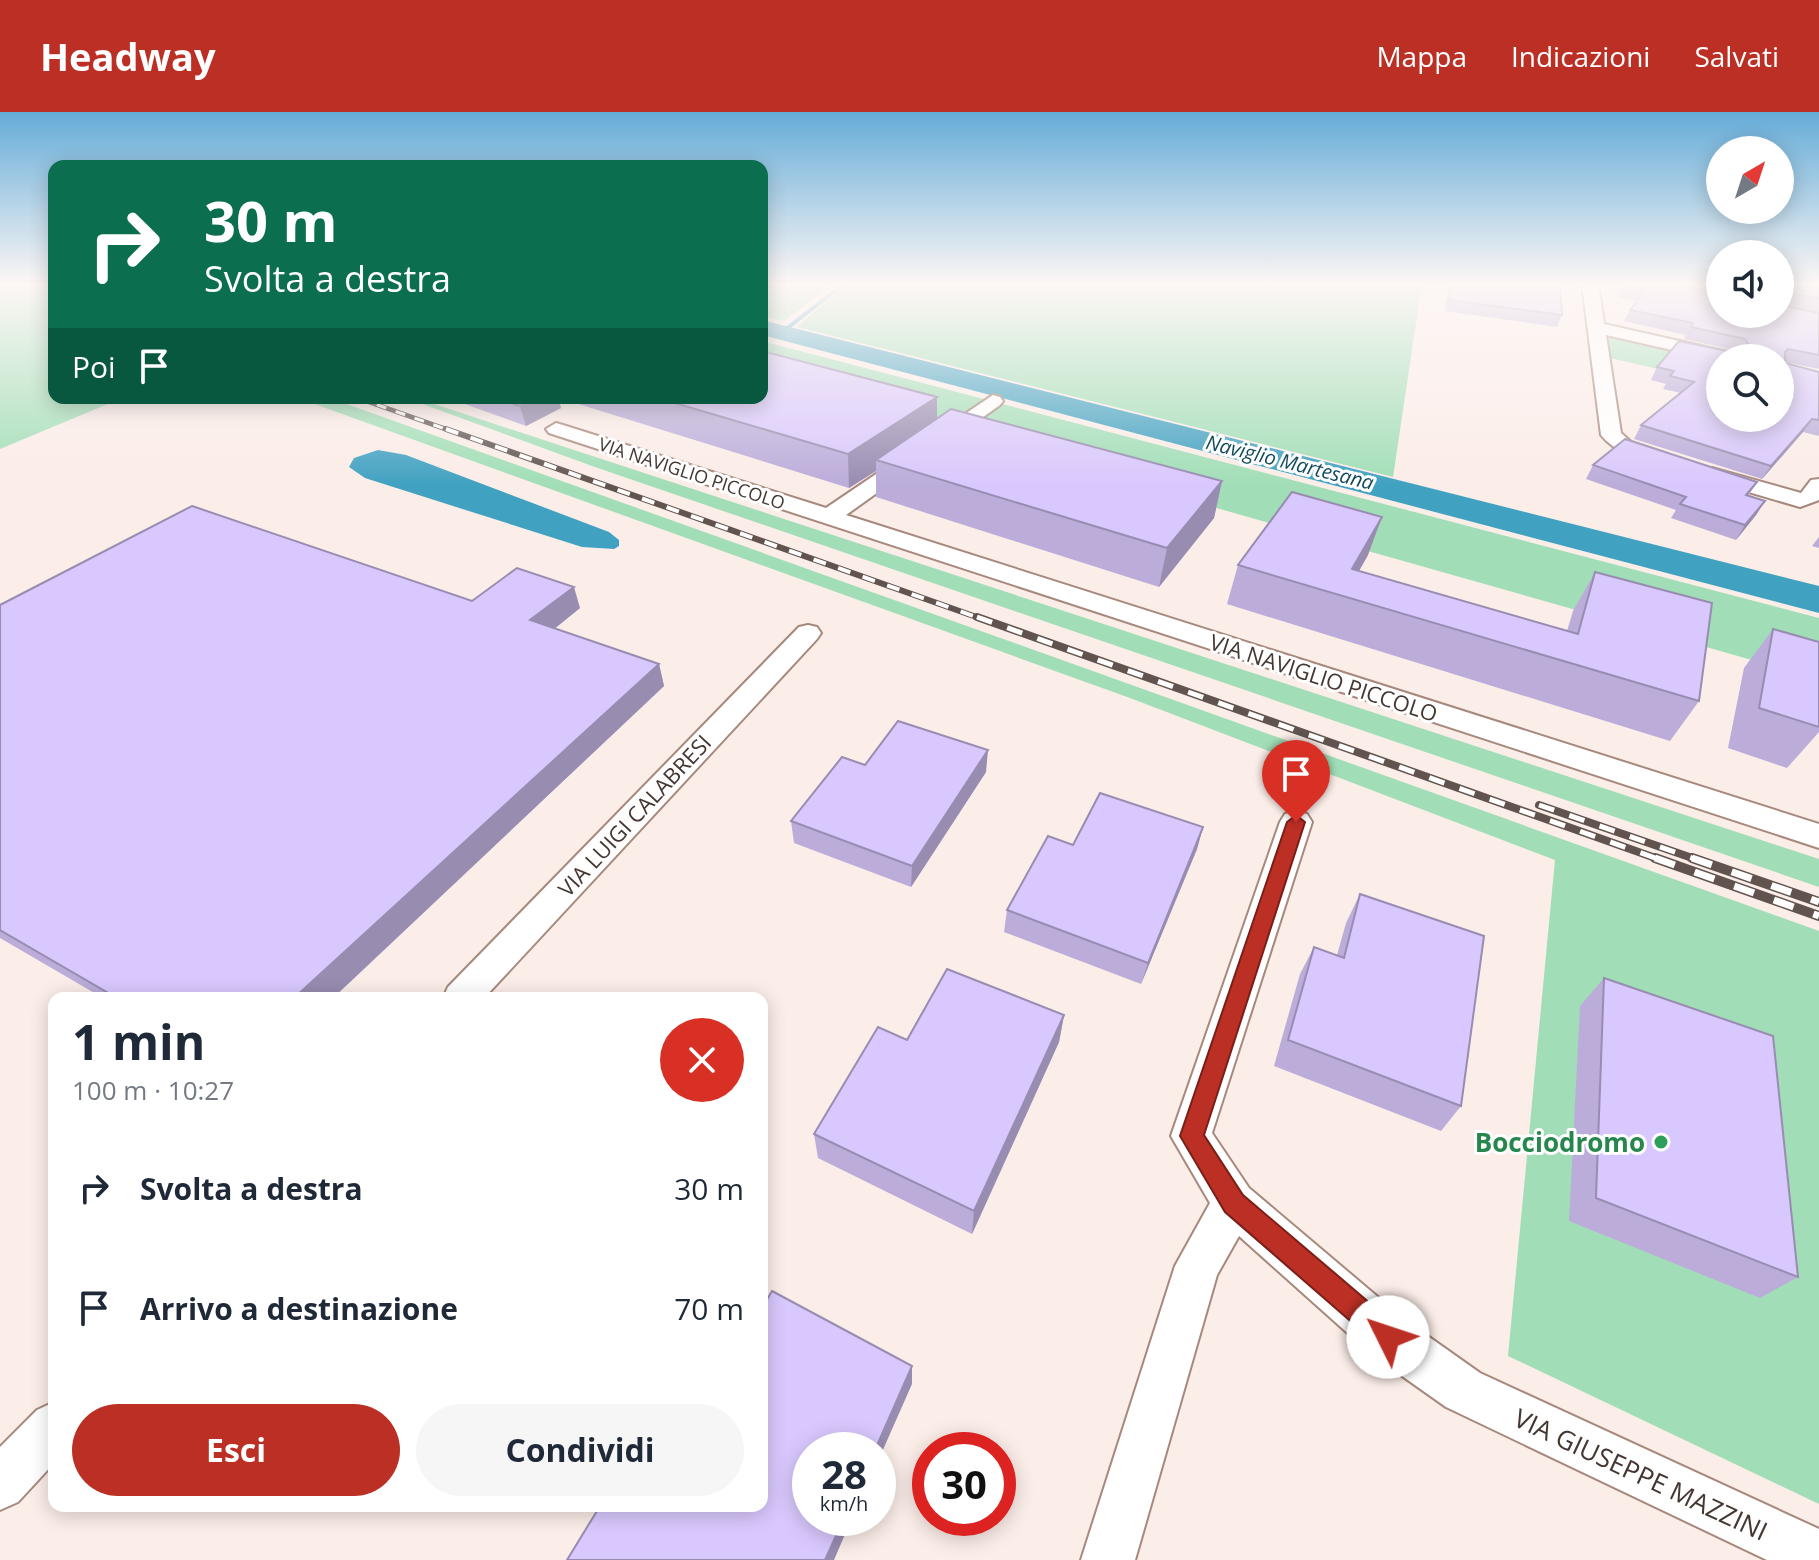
<!DOCTYPE html>
<html lang="it">
<meta charset="utf-8">
<style>
:root{--surface:#fff;--page:#f6f6f7;--text:#1f2937;--muted:#747a83;--accent:#bc2f25}
body{margin:0;font-family:"Open Sans",sans-serif;background:var(--page);color:var(--text);height:100vh;display:flex;flex-direction:column;font-size:30px;white-space:nowrap}
*{box-sizing:border-box;margin:0}
p{font-size:26px;color:var(--muted)}
.icon{flex:none;width:44px;height:44px;fill:none;stroke:currentColor;stroke-width:2;stroke-linecap:round;stroke-linejoin:round}
.map{position:relative;flex:1;overflow:hidden}
.sheet{position:absolute;left:48px;top:880px;width:720px;height:520px;display:flex;flex-direction:column;background:var(--surface);border-radius:16px;box-shadow:0 4px 20px #0003}
.sheet>*{flex:none}
.guide{position:absolute;left:48px;top:48px;width:720px;height:244px;border-radius:16px;box-shadow:0 4px 20px #0003;background:#0b6e4f;color:#fff;overflow:hidden}
.needle{width:52px;rotate:39deg}
.fabs{position:absolute;left:1706px;top:24px;display:grid;gap:16px}
.fabs a{display:grid;place-items:center;width:88px;height:88px;border-radius:50%;background:var(--surface);box-shadow:0 4px 20px #0003;font-size:40px}
.speed{position:absolute;left:792px;top:1320px;display:flex;gap:16px;font-size:40px;font-weight:700;text-align:center}
.speed>*{display:grid;place-content:center;width:104px;height:104px;border-radius:50%;background:var(--surface);box-shadow:0 4px 20px #0003;line-height:1}
.speed small{font-size:20px;font-weight:400}
.speed .limit{border:12px solid #d22;background:#fff;color:#111}
.pin{position:absolute;display:grid;place-items:center;width:68px;height:68px;color:#fff;margin:-82px -34px;border-radius:50% 50% 50% 0;rotate:-45deg;box-shadow:0 0 8px #0007}
.pin .icon{rotate:45deg}
.me{position:absolute;width:88px;margin:-44px;rotate:311deg;stroke-linejoin:round;filter:drop-shadow(0 0 6px #0008)}
.turn{display:flex;align-items:center;gap:28px;height:168px;padding:0 24px;font-size:36px}
.turn .icon{width:104px;height:104px;stroke-width:2.5}
.turn b{display:block;font-size:56px;line-height:68px}
.then{display:flex;align-items:center;height:76px;padding:0 24px;background:#0003;gap:16px;font-size:30px}
.round{display:grid;place-items:center;flex:none;width:84px;height:84px;border-radius:42px;background:var(--page)}
.head{display:flex;align-items:center;justify-content:space-between;height:136px;padding:0 24px}
h1{font-size:48px;font-weight:700;line-height:60px}
.action{display:flex;gap:16px;margin-top:auto;padding:16px 24px}
.action a{flex:1;height:92px;border-radius:48px;background:var(--accent);color:#fff;font-size:32px;font-weight:700;line-height:92px;text-align:center}
.action a+a{background:var(--page);color:var(--text)}
ul{padding:0;list-style:none}
li{display:flex;align-items:center;gap:24px;height:120px;padding:0 24px}
li div{flex:1}
li b{display:block;font-size:30px}
li em{font-style:normal}
header{display:flex;align-items:center;gap:48px;box-sizing:border-box;height:112px;padding:0 40px;background:var(--accent);color:#fff}
header strong{font-size:38px}
nav{display:flex;gap:44px;margin-inline-start:auto;font-size:28px}
.map>svg:first-child{display:block}
.green{fill:#a1deb7}
.water{fill:#40a1c1}
.lines{fill:none;stroke-linecap:round;stroke-linejoin:round}
.stream{fill:#40a1c1;fill-rule:evenodd}
.minor-casing{stroke:#a7887c;stroke-width:4}
.minor{fill:#fff;fill-rule:evenodd}
.rail-far3-casing{stroke:#61544f;stroke-width:5}
.rail-far2-casing{stroke:#61544f;stroke-width:6}
.rail-far1-casing{stroke:#61544f;stroke-width:8}
.rail-casing{stroke:#61544f;stroke-width:10}
.rail-far3{stroke:#fdfefd;stroke-width:3;stroke-dasharray:10;stroke-linecap:butt}
.rail-far2{stroke:#fdfefd;stroke-width:4;stroke-dasharray:13;stroke-linecap:butt}
.rail-far1{stroke:#fdfefd;stroke-width:5;stroke-dasharray:16;stroke-linecap:butt}
.rail{stroke:#fdfefd;stroke-width:7;stroke-dasharray:21;stroke-linecap:butt}
.wall{fill:#bbacda}
.shaded-wall{fill:#988cb1}
.building{fill:#d9c8fd;stroke:#988cb1;stroke-width:2;fill-rule:evenodd}
.route{fill:#bc2f25;stroke:#7a1f18;stroke-width:2}
.leisure-dot{fill:#2e9e5b;stroke:#fdfefd;stroke-width:3}
.labels{text-anchor:middle;dominant-baseline:central;stroke-width:6;stroke-linejoin:round;paint-order:stroke}
.far-street-label{font-size:18px;fill:#443732;stroke:#fdfefd}
.far-water-label{font-size:20px;font-style:italic;fill:#134a5b;stroke:#fdfefd}
.street-label{font-size:22px;fill:#443732;stroke:#fdfefd}
.near-leisure-label{font-size:26px;font-weight:bold;fill:#27864d;stroke:#fdfefd;text-anchor:end}
.near-street-label{font-size:26px;fill:#443732;stroke:#fdfefd}
</style>
<header>
<strong>Headway</strong>
<nav><a>Mappa</a><a>Indicazioni</a><a>Salvati</a></nav>
</header>
<div class="map">
<svg width="1819" height="1448" viewBox="0 0 1819 1448">
<rect width="100%" height="100%" fill="#fbede8"/>
<g class="green">
<polygon points="0,171 54,171 54,286 122,286 0,337"/>
<polygon points="762,171 833,171 784,209 762,204"/>
<polygon points="847,171 1422,171 1393,365 797,215"/>
<polygon points="1605,221 1682,238 1667,259 1610,246"/>
<polygon points="762,229 1819,506 1819,567 762,267"/>
<polygon points="298,286 330,286 1819,819 1819,1392 1508,1244 1555,748 1130,586"/>
<polygon points="406,286 416,286 1819,747 1819,775 592,354"/>
</g>
<g class="water">
<polygon points="762,208 1819,474 1819,501 762,223"/>
<polygon points="378,338 406,343 609,420 619,428 619,434 614,437 582,435 365,366 349,355 354,346"/>
</g>
<g class="lines">
<polygon class="stream" points="842,171 848,171 783,222 779,222 779,220"/>
<g class="minor-casing">
<g id="minor">
<path d="M 1582,171 L 1598,171 L 1604,212 L 1737,242 L 1740,246 L 1720,246 L 1720,249 L 1606,223 L 1621,321 L 1631,330 L 1667,342 L 1670,346 L 1667,350 C 1647,356 1614,339 1601,323 Z"/>
<polygon points="993,283 1000,285 1003,289 1000,293 846,403 1819,712 1819,736 549,321 546,317 556,311 563,313 826,396"/>
<polygon points="1712,356 1801,381 1811,368 1819,367 1819,388 1800,395 1704,367 1701,362"/>
<polygon points="808,513 817,515 821,521 817,527 484,886 443,886 448,875 799,515"/>
<polygon points="1296,699 1307,702 1312,710 1212,1021 1249,1076 1405,1208 1480,1261 1819,1417 1819,1448 1767,1448 1446,1295 1371,1242 1239,1124 1217,1163 1135,1448 1081,1448 1175,1154 1210,1091 1171,1024 1280,710 1285,702"/>
<polygon points="54,1290 54,1351 18,1390 0,1398 0,1335 37,1298"/>
</g>
</g>
<use href="#minor" class="minor"/>
<g class="rail-far3-casing">
<polyline id="rail-far3" points="358,286 451,319"/>
</g>
<g class="rail-far2-casing">
<polyline id="rail-far2" points="446,317 982,507"/>
</g>
<g class="rail-far1-casing">
<g id="rail-far1">
<polyline points="977,505 1661,748"/>
<polyline points="1539,693 1698,748"/>
</g>
</g>
<g class="rail-casing">
<g id="rail">
<polyline points="1655,746 1819,804"/>
<polyline points="1692,746 1819,790"/>
</g>
</g>
<use href="#rail-far3" class="rail-far3"/>
<use href="#rail-far2" class="rail-far2"/>
<use href="#rail-far1" class="rail-far1"/>
<use href="#rail" class="rail"/>
</g>
<g class="wall">
<polygon points="1449,171 1560,171 1562,203 1557,215 1445,199"/>
<polygon points="1625,171 1737,209 1741,202 1780,202 1780,171 1819,171 1819,200 1781,193 1819,201 1819,257 1785,250 1785,251 1819,260 1819,324 1803,320 1762,367 1634,327 1641,313 1681,281 1663,277 1666,272 1651,268 1657,255 1733,238 1684,227 1686,223 1624,209 1630,198 1637,189 1618,185"/>
<polygon points="1681,171 1715,171 1712,177"/>
<polygon points="448,286 558,286 561,296 526,314"/>
<polygon points="559,286 762,286 937,306 1222,369 1214,406 1159,475 876,385 876,359 849,376"/>
<polygon points="1593,353 1757,370 1748,384 1765,389 1756,403 1736,428 1671,406 1676,398 1586,367"/>
<polygon points="1819,425 1819,436 1812,434"/>
<polygon points="1368,443 1359,459 1567,519 1573,499 1595,460 1699,589 1670,629 1227,492 1238,453"/>
<polygon points="472,489 580,496 554,517 659,552 664,574 333,886 103,886 0,826 0,493"/>
<polygon points="1773,517 1819,530 1819,620 1787,656 1728,636 1744,556"/>
<polygon points="986,660 911,775 794,731 791,709"/>
<polygon points="1203,715 1197,737 1141,872 1004,820 1007,798 1073,733"/>
<polygon points="1360,782 1461,994 1441,1019 1274,954 1300,862 1314,835 1337,843 1346,811"/>
<polygon points="1604,866 1798,1165 1760,1186 1569,1109 1580,894"/>
<polygon points="1064,903 1059,930 972,1122 818,1046 814,1022 907,928"/>
</g>
<g class="shaded-wall">
<polygon points="937,285 937,317 876,348 876,359 849,376 848,342"/>
<polygon points="537,286 558,286 561,296 526,314 520,294"/>
<polygon points="1812,307 1803,320 1762,367 1771,354"/>
<polygon points="1222,369 1214,406 1159,475 1167,436"/>
<polygon points="1765,389 1756,403 1736,428 1745,413"/>
<polygon points="1382,405 1368,443 1344,485 1352,457"/>
<polygon points="574,475 580,496 538,530 530,508"/>
<polygon points="659,552 664,574 333,886 294,886"/>
<polygon points="988,638 986,660 911,775 912,754"/>
<polygon points="1203,715 1197,737 1141,872 1148,851"/>
<polygon points="1064,903 1059,930 972,1122 974,1099"/>
<polygon points="912,1254 912,1272 878,1349 878,1338 875,1338"/>
<polygon points="844,1406 852,1406 834,1448 825,1448"/>
</g>
<g class="building">
<polygon points="1452,171 1560,171 1562,203 1449,188"/>
<path d="M 1625,171 L 1664,171 L 1720,181 L 1720,202 L 1734,202 L 1738,209 L 1741,202 L 1780,202 L 1780,193 L 1819,201 L 1819,243 L 1788,237 L 1785,240 L 1785,251 L 1819,260 L 1819,308 L 1812,307 L 1771,354 L 1641,313 L 1694,270 L 1670,264 L 1674,259 L 1657,255 L 1679,229 L 1726,239 L 1750,234 L 1745,227 L 1691,215 L 1693,211 L 1630,198 L 1646,178 L 1623,174 ZM 1720,246 L 1780,246 L 1780,306 L 1720,306 Z"/>
<polygon points="1780,171 1819,171 1819,187 1785,180 1784,187 1780,189"/>
<polygon points="762,239 937,285 848,342 658,286 762,286"/>
<polygon points="497,286 537,286 520,294"/>
<polygon points="951,297 1222,369 1167,436 876,348"/>
<polygon points="1625,327 1757,370 1746,383 1765,389 1745,413 1680,392 1686,385 1593,353"/>
<polygon points="1292,380 1382,405 1352,457 1578,522 1595,460 1712,491 1699,589 1238,453"/>
<polygon points="192,394 472,489 517,456 574,475 530,508 659,552 294,886 117,886 0,818 0,493"/>
<polygon points="1773,517 1819,530 1819,615 1759,596"/>
<polygon points="898,609 988,638 912,754 791,709 842,645 865,653"/>
<polygon points="1100,681 1203,715 1148,851 1007,798 1048,724 1073,733"/>
<polygon points="1360,782 1484,824 1461,994 1288,928 1314,835 1344,846"/>
<polygon points="947,857 1064,903 974,1099 814,1022 878,915 907,928"/>
<polygon points="1604,866 1773,924 1798,1165 1596,1086"/>
<polygon points="772,1179 912,1254 875,1338 810,1338 810,1406 844,1406 825,1448 567,1448 600,1394 762,1394 762,1196"/>
</g>
<linearGradient id="sky" x2="0" y2="1"><stop stop-color="#65acd8"/><stop offset="0.46" stop-color="#fdf7f5"/><stop offset="1" stop-color="#fdf7f5" stop-opacity="0"/></linearGradient>
<rect width="1819" height="374" fill="url(#sky)"/>
<polygon class="route" points="1296,703 1305,710 1204,1023 1243,1083 1398,1215 1402,1225 1398,1234 1388,1238 1379,1234 1225,1100 1180,1024 1287,710"/>
<circle class="leisure-dot" cx="1661" cy="1030" r="8"/>
<g class="labels">
<g class="far-street-label">
<text transform="translate(692 361) rotate(18)">VIA NAVIGLIO PICCOLO</text>
</g>
<g class="far-water-label">
<text transform="translate(1290 350) rotate(14)">Naviglio Martesana</text>
</g>
<g class="street-label">
<text transform="translate(1324 565) rotate(18)">VIA NAVIGLIO PICCOLO</text>
<text transform="translate(634 703) rotate(-47)">VIA LUIGI CALABRESI</text>
</g>
<g class="near-leisure-label">
<text x="1645" y="1030">Bocciodromo</text>
</g>
<g class="near-street-label">
<text transform="translate(1641 1362) rotate(25)">VIA GIUSEPPE MAZZINI</text>
</g>
</g>
</svg>
<div class="fabs">
<a><svg class="needle" viewBox="-14 -14 28 28"><path d="M0-13l5 13h-10z" fill="#e53935"/><path d="M0 13l5-13h-10z" fill="#747a83"/></svg></a>
<a><svg class="icon" aria-label="sound" viewBox="0 0 24 24"><path d="M4 9h4l5-4v14l-5-4H4zM17 9q2 3 0 6"/></svg></a>
<a><svg class="icon" aria-label="search" viewBox="0 0 24 24"><circle cx="10" cy="10" r="6"/><path d="M15 15l6 6"/></svg></a>
</div>
<div class="speed"><div>28<small>km/h</small></div><div class="limit">30</div></div>
<div class="pin" style="left:1296px;top:710px;background:#d93025"><svg class="icon" aria-label="arrive" viewBox="0 0 24 24"><path d="M6 21V4h12l-3 4 3 4H6"/></svg></div>
<svg class="me" style="left:1388px;top:1225px" viewBox="-20 -20 40 40"><circle r="19" fill="#fff"/><path d="M0-13L10 11 0 6-10 11z" fill="#bc2f25"/></svg>
<div class="guide">
<div class="turn"><svg class="icon" aria-label="right" viewBox="0 0 24 24"><path d="M7 20v-9h11M14 6l5 5-5 5"/></svg><div><b>30 m</b>Svolta a destra</div></div>
<div class="then">Poi<svg class="icon" aria-label="arrive" viewBox="0 0 24 24"><path d="M6 21V4h12l-3 4 3 4H6"/></svg></div>
</div>
<section class="sheet">
<div class="head"><div><h1>1 min</h1><p>100 m · 10:27</p></div><a class="round" style="background:#d93025;color:#fff"><svg class="icon" aria-label="close" viewBox="0 0 24 24"><path d="M6 6l12 12M18 6L6 18"/></svg></a></div>
<ul>
<li><svg class="icon" aria-label="right" viewBox="0 0 24 24"><path d="M7 20v-9h11M14 6l5 5-5 5"/></svg><div><b>Svolta a destra</b></div><em>30 m</em></li>
<li><svg class="icon" aria-label="arrive" viewBox="0 0 24 24"><path d="M6 21V4h12l-3 4 3 4H6"/></svg><div><b>Arrivo a destinazione</b></div><em>70 m</em></li>
</ul>
<div class="action"><a>Esci</a><a>Condividi</a></div>
</section>
</div>
